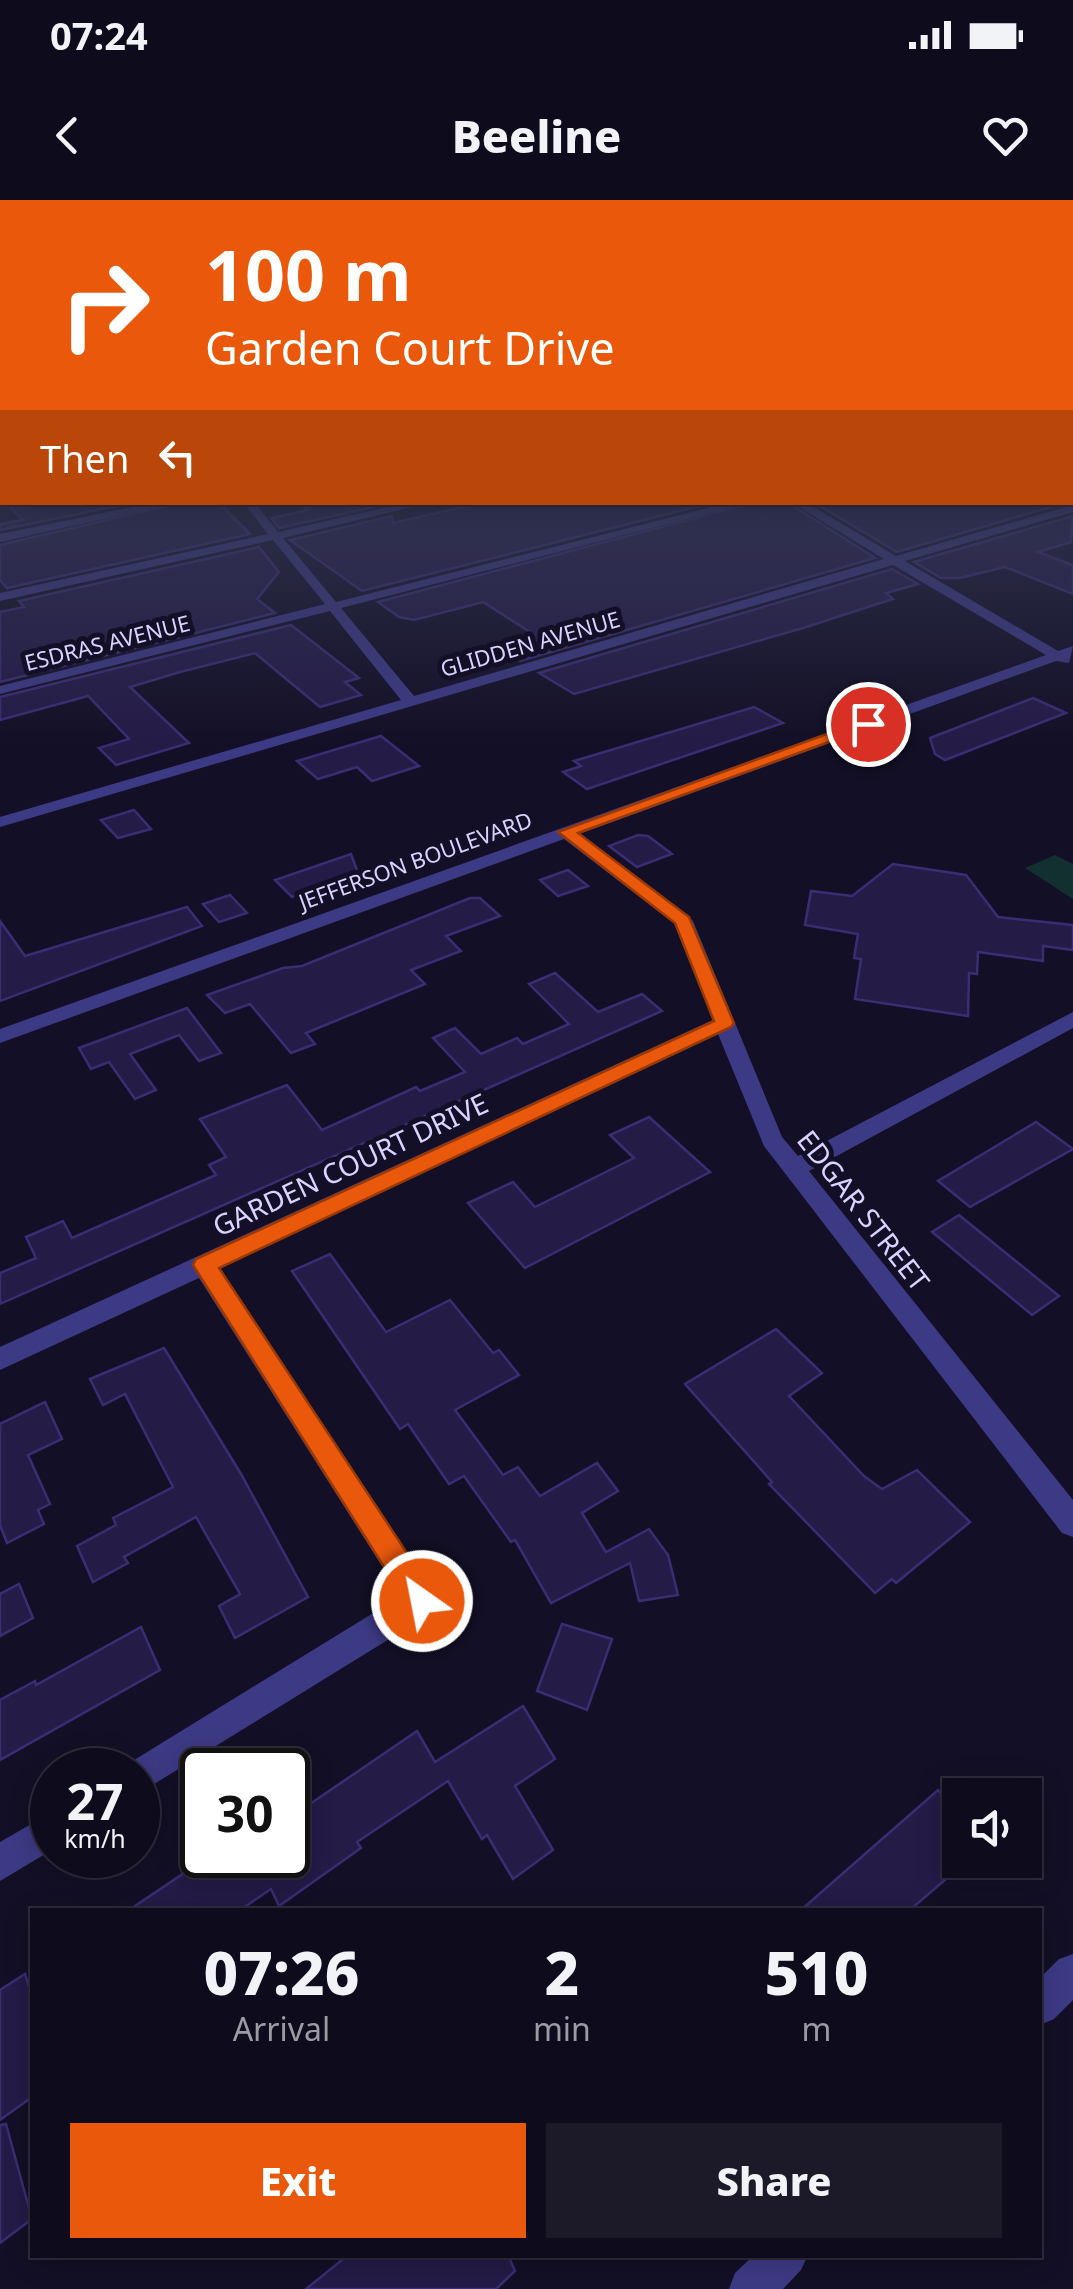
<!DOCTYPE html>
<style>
:root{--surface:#0e0b1c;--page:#1c1929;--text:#f1f3f6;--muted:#9b9ba3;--line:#2e2b3b;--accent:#ea580c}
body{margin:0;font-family:"Noto Sans",sans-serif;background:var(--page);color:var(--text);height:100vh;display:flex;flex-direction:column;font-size:38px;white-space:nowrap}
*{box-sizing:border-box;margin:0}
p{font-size:32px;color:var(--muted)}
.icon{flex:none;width:55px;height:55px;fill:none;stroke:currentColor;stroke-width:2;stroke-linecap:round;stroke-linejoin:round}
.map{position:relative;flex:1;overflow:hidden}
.details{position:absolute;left:30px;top:1708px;width:1012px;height:350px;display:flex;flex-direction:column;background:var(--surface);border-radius:0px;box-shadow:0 5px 25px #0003,0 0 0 2px var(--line)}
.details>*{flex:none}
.hud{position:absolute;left:0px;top:0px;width:1075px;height:305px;box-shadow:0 5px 25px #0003,0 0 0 2px var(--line);background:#ea580c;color:#fff;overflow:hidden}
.fabs{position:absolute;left:942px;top:1578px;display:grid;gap:20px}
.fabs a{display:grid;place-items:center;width:100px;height:100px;border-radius:0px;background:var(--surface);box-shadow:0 5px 25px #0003,0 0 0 2px var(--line);font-size:50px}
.speed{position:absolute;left:30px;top:1548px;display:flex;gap:20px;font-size:50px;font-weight:700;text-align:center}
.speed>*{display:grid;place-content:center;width:130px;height:130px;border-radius:50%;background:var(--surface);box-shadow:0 5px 25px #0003,0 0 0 2px var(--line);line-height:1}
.speed small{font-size:25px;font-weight:400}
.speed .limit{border:5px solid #111;border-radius:15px;background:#fff;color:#111}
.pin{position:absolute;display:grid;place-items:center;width:85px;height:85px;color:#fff;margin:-42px;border:5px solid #fff;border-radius:50%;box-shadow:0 2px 10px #0007}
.me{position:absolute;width:110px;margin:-55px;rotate:327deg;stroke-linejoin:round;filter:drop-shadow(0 0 8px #0008)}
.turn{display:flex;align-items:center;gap:35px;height:210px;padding:0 40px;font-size:45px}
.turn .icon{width:130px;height:130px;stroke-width:2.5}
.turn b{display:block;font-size:70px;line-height:85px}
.then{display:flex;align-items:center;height:95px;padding:0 40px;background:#0003;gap:20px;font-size:38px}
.eta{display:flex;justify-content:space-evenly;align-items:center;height:170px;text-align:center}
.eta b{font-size:60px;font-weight:800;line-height:70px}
.action{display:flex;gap:20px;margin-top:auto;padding:20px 40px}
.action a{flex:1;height:115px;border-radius:0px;background:var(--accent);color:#fff;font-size:40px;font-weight:800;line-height:115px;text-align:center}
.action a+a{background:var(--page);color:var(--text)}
.status{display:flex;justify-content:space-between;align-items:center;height:70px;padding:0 50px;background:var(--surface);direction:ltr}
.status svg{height:28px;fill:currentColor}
header{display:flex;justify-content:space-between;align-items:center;height:130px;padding:0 40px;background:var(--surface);font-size:45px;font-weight:800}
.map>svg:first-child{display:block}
.green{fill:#12302f}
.building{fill:#241b47;stroke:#3b2d73;stroke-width:2.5}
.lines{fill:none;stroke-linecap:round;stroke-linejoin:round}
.minor{fill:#3d3a85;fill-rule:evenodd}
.route{fill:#ea580c;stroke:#983908;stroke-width:2.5}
.labels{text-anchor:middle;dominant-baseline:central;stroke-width:10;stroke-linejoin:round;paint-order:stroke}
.far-street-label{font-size:22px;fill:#d9d4ff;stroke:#130f26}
.street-label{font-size:28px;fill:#d9d4ff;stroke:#130f26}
</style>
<div class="status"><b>07:24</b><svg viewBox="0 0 49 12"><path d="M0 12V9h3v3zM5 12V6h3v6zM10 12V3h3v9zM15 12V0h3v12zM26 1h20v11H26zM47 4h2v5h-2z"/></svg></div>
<header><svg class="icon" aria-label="back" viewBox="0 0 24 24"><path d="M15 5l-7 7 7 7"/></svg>Beeline<svg class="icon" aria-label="heart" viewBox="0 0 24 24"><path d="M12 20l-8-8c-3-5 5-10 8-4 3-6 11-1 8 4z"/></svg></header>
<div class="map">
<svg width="1073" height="2089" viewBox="0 0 1073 2089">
<rect width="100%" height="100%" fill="#130f26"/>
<polygon class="green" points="1055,655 1073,664 1073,699 1025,668"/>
<g class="building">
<polygon points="5,302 136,302 0,330 0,324 23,320"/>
<polygon points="184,302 218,302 250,334 7,388 0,380 0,345"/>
<polygon points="297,302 391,302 391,303 279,328 271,318 308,310"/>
<polygon points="485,302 715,302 362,391 290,340 392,316 393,323"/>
<polygon points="756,302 787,302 875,358 520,461 494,445 533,434 483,402 414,420 399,417 378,402"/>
<polygon points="813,302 1068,302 897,352"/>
<polygon points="1073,316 1071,342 1038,352 1073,365 1073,394 1005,367 960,378 941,378 914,362"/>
<polygon points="259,347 279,372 257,399 275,413 0,482 0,412 24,407 19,401"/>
<polygon points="892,369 918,384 886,393 893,399 803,428 574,494 539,473"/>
<polygon points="291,425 359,478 345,482 361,495 320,507 255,453 180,472 130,487 189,543 116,565 99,548 129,539 88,496 0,520 0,497"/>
<polygon points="1033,498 1066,513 945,560 935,554 930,538"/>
<polygon points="754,507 783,523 587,589 563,572 581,566 574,561"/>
<polygon points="381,536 419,566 372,581 357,567 318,579 297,561"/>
<polygon points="134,610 151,629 118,638 101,620"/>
<polygon points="638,635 648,636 672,654 637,667 609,646"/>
<polygon points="351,654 358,673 292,697 275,680"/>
<polygon points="893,664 966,675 998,717 1073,725 1073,750 1043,746 1043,761 978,752 977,774 969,773 968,816 855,799 861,759 854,758 858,734 805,725 811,691 852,696"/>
<polygon points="568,670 588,686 558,696 540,680"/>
<polygon points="230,695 247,713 219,722 203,704"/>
<polygon points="470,698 480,698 500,716 446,736 461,751 411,770 425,784 306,833 315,844 291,853 250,804 225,813 207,795 283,768 302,766"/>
<polygon points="187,707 202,726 0,801 0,721 25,756"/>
<polygon points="555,773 598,812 642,794 662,811 0,1104 0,1073 36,1058 26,1037 63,1021 72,1038 216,975 209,965 226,957 200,919 287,885 322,930 416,887 420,891 465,872 433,838 455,828 481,854 517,838 523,844 569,824 529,784"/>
<polygon points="187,808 221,853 199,861 179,835 130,854 156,890 135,899 109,862 91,869 79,848"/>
<polygon points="649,917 710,972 525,1068 468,1003 513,982 535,1007 634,958 610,935"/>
<polygon points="1036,922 1073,949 970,1007 938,981"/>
<polygon points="959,1015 1059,1096 1032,1115 932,1032"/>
<polygon points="330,1054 386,1132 450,1100 493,1153 499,1150 519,1175 455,1210 503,1275 518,1267 540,1296 597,1263 618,1291 582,1313 606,1352 649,1329 668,1355 678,1395 639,1401 630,1363 551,1403 515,1340 511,1342 464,1276 449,1284 408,1224 400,1229 292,1071"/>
<polygon points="776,1129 822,1173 789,1196 864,1276 882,1289 917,1270 970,1322 896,1383 892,1379 875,1393 769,1284 772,1282 685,1184"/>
<polygon points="164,1148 241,1274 308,1397 235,1438 219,1406 240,1394 196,1317 124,1357 128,1363 93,1382 77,1346 116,1325 113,1318 173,1287 125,1194 103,1205 90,1179"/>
<polygon points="45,1202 62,1239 28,1255 50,1304 38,1310 44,1324 7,1343 0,1325 0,1224"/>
<polygon points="19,1384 33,1418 0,1436 0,1394"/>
<polygon points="562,1424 612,1439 587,1510 537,1491"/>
<polygon points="141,1427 160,1470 0,1560 0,1500 35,1481 36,1485"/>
<polygon points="523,1506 555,1559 515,1586 553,1650 513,1679 487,1635 482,1639 448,1581 357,1642 361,1648 279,1706 271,1689 240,1710 129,1710 211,1655 288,1655 288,1619 417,1531 435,1562"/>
<polygon points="938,1590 960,1616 960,1667 910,1710 801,1710"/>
<polygon points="25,1774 32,1796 32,1897 0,1920 0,1790"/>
<polygon points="6,1924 32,2019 0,2043 0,1925"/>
<polygon points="348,2055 508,2055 515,2071 496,2089 306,2089"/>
</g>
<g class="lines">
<g class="minor">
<polygon points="157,302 181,302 0,342 0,334"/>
<polygon points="243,302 254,302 278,332 410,302 433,302 283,338 336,402 732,302 753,302 341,408 414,496 884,359 791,302 805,302 896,356 1073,305 1073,312 905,361 1058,451 1073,446 1069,463 1056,461 579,634 693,721 782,937 798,956 1073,812 1073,828 809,971 1073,1300 1073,1337 1062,1333 764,946 718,834 220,1068 438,1401 433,1412 138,1594 138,1570 123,1570 126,1565 401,1396 199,1078 0,1170 0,1147 713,820 675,724 564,639 0,843 0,829 1046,455 893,365 0,627 0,617 401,500 330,411 0,494 0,486 325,404 273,340 0,401 0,393 268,334"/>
<polygon points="52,1612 52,1650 0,1681 0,1642"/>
<polygon points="1073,1754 1073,1800 1054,1819 1040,1825 1040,1778 1059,1759"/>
<polygon points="754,2055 808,2055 801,2070 783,2089 729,2089 735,2073"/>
</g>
</g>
<linearGradient id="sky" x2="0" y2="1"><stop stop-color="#0a0815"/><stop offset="0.46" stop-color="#333752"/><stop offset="1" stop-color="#333752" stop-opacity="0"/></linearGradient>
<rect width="1073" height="545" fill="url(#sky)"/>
<polygon class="route" points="868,519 873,526 578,633 689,717 734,823 731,827 219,1068 432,1391 436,1401 432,1411 422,1415 412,1411 193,1065 196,1059 714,821 675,723 558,632"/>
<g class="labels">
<g class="far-street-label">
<text transform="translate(107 442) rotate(-14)">ESDRAS AVENUE</text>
<text transform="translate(530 443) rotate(-16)">GLIDDEN AVENUE</text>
<text transform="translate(415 660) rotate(-20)">JEFFERSON BOULEVARD</text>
</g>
<g class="street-label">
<text transform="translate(350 964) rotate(-25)">GARDEN COURT DRIVE</text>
<text transform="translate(864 1010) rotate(52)">EDGAR STREET</text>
</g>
</g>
</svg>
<div class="fabs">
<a><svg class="icon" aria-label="sound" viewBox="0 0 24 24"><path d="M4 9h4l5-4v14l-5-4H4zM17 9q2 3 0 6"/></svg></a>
</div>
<div class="speed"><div>27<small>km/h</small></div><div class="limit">30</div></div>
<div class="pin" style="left:868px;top:524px;background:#d93025"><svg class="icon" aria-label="arrive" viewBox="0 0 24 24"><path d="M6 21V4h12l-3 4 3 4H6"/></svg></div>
<svg class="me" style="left:422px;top:1401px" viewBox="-20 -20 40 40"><circle r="17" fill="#ea580c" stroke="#fff" stroke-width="3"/><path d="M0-11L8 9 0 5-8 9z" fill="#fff"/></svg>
<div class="hud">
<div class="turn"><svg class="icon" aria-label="right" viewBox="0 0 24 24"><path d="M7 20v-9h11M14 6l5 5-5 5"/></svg><div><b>100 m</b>Garden Court Drive</div></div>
<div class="then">Then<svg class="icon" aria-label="left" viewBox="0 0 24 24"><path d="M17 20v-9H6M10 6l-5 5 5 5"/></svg></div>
</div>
<section class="details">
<div class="eta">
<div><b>07:26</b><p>Arrival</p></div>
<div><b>2</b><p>min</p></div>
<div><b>510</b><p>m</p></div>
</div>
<div class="action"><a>Exit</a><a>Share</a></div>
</section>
</div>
